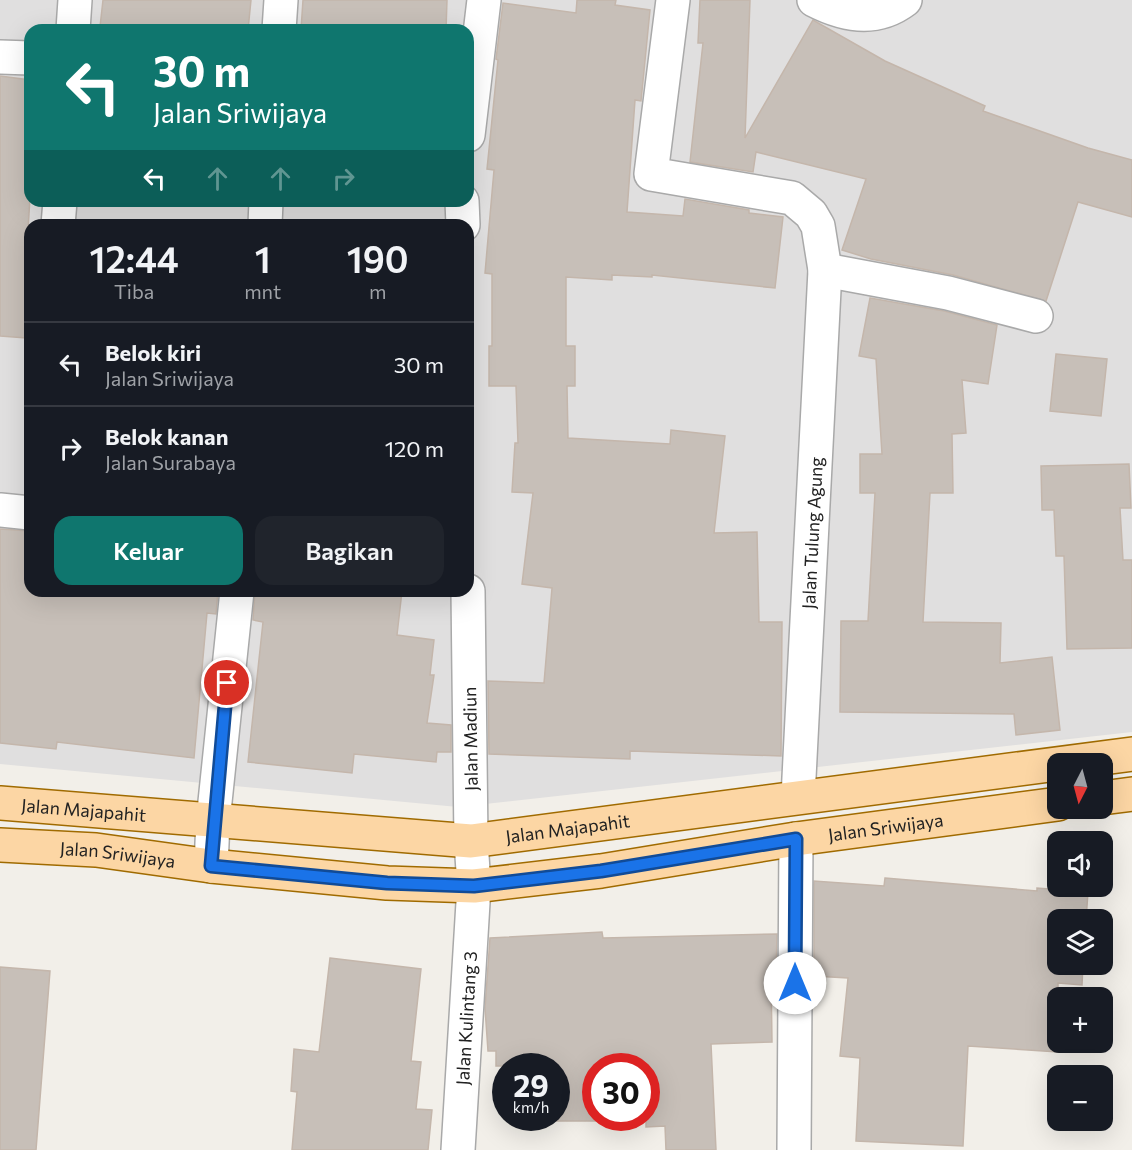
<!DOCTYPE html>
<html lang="id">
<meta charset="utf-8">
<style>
:root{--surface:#171b24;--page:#20242c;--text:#f1f3f6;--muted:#9ea1a6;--line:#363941;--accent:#0f766e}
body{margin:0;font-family:Commissioner,sans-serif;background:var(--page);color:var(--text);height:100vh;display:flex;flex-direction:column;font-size:22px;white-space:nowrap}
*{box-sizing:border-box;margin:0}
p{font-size:20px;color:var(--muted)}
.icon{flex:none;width:33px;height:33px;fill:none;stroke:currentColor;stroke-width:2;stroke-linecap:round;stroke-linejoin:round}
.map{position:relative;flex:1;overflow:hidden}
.drawer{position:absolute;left:24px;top:219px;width:450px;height:378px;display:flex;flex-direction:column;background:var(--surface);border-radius:18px;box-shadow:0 6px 24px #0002}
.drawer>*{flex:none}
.guide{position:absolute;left:24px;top:24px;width:450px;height:183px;border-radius:18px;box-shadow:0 6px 24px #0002;background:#0f766e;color:#fff;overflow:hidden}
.needle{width:39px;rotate:186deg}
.fabs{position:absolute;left:1047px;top:753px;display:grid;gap:12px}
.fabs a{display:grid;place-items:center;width:66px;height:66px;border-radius:12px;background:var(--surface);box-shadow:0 6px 24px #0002;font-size:30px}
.speed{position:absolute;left:492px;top:1053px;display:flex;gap:12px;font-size:30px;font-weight:700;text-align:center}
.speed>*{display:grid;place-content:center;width:78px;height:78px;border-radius:50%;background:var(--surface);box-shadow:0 6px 24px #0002;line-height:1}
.speed small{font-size:15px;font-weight:400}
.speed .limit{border:9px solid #d22;background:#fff;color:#111}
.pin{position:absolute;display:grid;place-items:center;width:51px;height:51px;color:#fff;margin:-26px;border:3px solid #fff;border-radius:50%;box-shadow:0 2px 6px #0007}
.me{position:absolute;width:66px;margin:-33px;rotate:0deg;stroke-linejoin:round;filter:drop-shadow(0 0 4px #0008)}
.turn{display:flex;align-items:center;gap:21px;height:126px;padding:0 30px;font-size:27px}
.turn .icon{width:78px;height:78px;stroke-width:2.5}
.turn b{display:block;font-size:42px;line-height:51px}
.lanes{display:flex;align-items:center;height:57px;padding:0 30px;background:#0003;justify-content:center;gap:30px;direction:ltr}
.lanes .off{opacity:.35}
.eta{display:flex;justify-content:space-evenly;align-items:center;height:102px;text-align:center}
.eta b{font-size:36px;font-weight:600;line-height:42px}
.action{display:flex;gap:12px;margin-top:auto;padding:12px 30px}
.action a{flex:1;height:69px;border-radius:18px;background:var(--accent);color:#fff;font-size:24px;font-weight:600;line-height:69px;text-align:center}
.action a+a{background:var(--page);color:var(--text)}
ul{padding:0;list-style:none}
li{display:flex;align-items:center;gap:18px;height:84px;padding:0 30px;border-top:2px solid var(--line)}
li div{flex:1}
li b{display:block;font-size:22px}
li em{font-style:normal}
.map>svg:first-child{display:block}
.residential{fill:#e0dfdf;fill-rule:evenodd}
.building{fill:#c7bfb8;stroke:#c4b6ab;stroke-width:1.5}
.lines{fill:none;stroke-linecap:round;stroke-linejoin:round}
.minor-casing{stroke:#a9a9a9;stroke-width:36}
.primary-casing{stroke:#a06b00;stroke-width:36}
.minor{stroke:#fff;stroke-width:33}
.primary{stroke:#fcd6a4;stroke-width:33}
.route-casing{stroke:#114b97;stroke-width:15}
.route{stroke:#1a73e8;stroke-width:10}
.labels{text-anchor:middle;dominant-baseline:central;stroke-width:5;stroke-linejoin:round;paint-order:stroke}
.street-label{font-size:18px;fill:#222;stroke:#fff}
</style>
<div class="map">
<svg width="1132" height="1150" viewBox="0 0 1132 1150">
<rect width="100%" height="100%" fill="#f2efe9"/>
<path class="residential" d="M 0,0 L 1132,0 L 1132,732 L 458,807 L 0,764 ZM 30,30 L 468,30 L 468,201 L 30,201 ZM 30,225 L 468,225 L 468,591 L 30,591 Z"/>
<g class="building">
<polygon points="103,0 251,0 248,30 126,30 100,27"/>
<polygon points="303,0 447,0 446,30 301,30"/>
<polygon points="577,0 616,0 615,5 650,10 641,101 635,100 627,212 683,216 685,199 749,210 749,213 783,217 775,288 652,275 652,277 612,275 612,280 566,277 566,346 575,346 575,386 567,386 568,438 670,444 671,430 725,436 714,533 757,532 759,622 782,622 781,756 630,751 630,759 489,754 488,681 544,683 552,588 522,584 533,493 512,492 515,443 518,443 516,386 489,386 489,346 492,346 492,274 485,273 494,170 487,169 498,60 496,59 503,3 576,13"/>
<polygon points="700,0 750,0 745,138 813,20 885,61 985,106 983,111 1088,148 1132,160 1132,217 1078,202 1046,301 953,275 871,259 842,250 866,179 756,152 753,172 690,162 703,43 698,43"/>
<polygon points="0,76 30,80 30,197 25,281 29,281 26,338 0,336"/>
<polygon points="870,298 944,311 997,325 988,384 962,380 966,433 952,434 953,493 930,493 923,622 1001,623 1000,663 1052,657 1060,730 1016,735 1014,714 840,712 841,621 868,621 875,493 860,493 860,454 882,454 876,359 859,356"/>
<polygon points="1056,354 1107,359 1101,416 1050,411"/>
<polygon points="1129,464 1131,508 1120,508 1123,560 1132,560 1132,648 1067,649 1064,556 1056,556 1054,510 1042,510 1041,466"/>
<polygon points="0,529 30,531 30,591 218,591 216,614 207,613 194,758 57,742 56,749 0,743"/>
<polygon points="255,591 402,591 397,635 434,640 430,675 434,675 427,723 451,725 451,752 437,752 436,762 354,754 352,773 248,762 263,622 253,620"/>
<polygon points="885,878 1037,891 1037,888 1088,892 1086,920 1058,920 1058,964 1083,964 1082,985 1058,983 1058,1052 968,1046 963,1146 856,1141 860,1058 840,1056 848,978 814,976 814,881 884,886"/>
<polygon points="602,932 603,938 777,934 776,974 771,973 772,1042 711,1044 716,1150 666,1150 665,1126 646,1127 646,1066 596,1066 596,1121 556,1121 556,1066 496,1066 496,1051 488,1051 485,1008 490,938"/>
<polygon points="330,958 421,969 411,1061 421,1062 416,1109 432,1110 428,1150 292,1150 297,1092 291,1091 294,1049 319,1052"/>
<polygon points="0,967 50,971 36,1150 0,1150"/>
</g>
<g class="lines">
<g class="minor-casing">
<g id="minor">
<polyline points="673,0 651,174 792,198 811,214 818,226 825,270 798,797"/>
<path d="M 814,0 C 845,16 876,22 905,0"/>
<polyline points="73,30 75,0"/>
<polyline points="279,30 281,0"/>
<polyline points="0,57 30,58"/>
<polyline points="468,135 484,0"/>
<polyline points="462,201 463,225"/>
<polyline points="58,225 60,201"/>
<polyline points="265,225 266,201"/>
<polyline points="825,270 948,293 1036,316"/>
<polyline points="0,510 30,513"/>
<polyline points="211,866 213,821 237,591"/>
<path id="s1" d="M 458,1150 L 474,886 L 471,841 L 468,591"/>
<polyline points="794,1150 796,839"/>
</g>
</g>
<g class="primary-casing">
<g id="primary">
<polyline points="1102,798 1132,794"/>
<path id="s2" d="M 0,803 L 471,841 L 1132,754"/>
<path id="s3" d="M 0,845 L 96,850 L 211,866 L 387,883 L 474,886 L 601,871 L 796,839 L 1058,804"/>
</g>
</g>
<use href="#minor" class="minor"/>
<use href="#primary" class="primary"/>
</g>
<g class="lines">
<g class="route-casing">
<polyline id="route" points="227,683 211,866 387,883 474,886 601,871 796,839 795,983"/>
</g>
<use href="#route" class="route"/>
</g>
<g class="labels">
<g class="street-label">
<text transform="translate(812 533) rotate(-87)">Jalan Tulung Agung</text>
<text transform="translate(470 739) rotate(-91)">Jalan Madiun</text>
<text stroke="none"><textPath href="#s2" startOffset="84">Jalan Majapahit</textPath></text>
<text stroke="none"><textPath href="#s3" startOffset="892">Jalan Sriwijaya</textPath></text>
<text stroke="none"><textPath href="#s2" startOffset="570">Jalan Majapahit</textPath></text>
<text stroke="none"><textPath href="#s3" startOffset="118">Jalan Sriwijaya</textPath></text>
<text stroke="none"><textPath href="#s1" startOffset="132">Jalan Kulintang 3</textPath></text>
</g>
</g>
</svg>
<div class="fabs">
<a><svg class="needle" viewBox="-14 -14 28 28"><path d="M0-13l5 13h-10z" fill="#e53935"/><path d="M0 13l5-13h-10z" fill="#9ea1a6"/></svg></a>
<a><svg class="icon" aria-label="sound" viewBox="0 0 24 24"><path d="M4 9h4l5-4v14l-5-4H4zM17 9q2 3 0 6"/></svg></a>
<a><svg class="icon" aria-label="layers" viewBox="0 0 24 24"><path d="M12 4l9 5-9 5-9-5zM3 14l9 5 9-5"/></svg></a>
<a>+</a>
<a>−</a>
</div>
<div class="speed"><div>29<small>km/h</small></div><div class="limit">30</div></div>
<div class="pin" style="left:227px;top:683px;background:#d93025"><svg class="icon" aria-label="arrive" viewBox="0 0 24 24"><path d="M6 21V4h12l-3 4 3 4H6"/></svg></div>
<svg class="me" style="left:795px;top:983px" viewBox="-20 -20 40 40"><circle r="19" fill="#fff"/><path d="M0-13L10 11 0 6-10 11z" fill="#1a73e8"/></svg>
<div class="guide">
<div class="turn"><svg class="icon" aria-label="left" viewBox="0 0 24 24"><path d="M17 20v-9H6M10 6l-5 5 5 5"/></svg><div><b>30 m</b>Jalan Sriwijaya</div></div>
<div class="lanes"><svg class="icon" aria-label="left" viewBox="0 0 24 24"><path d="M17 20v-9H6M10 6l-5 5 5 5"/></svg><svg class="icon off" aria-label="ahead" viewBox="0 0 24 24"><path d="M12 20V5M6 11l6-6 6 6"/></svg><svg class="icon off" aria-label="ahead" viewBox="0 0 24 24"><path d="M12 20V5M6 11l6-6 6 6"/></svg><svg class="icon off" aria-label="right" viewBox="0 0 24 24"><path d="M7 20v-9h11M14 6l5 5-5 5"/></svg></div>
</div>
<section class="drawer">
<div class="eta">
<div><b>12:44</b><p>Tiba</p></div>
<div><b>1</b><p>mnt</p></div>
<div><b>190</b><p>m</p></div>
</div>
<ul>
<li><svg class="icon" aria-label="left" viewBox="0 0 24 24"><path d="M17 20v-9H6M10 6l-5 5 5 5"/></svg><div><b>Belok kiri</b><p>Jalan Sriwijaya</p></div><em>30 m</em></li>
<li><svg class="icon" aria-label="right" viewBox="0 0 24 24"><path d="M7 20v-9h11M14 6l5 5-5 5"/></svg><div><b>Belok kanan</b><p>Jalan Surabaya</p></div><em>120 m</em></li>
</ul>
<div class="action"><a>Keluar</a><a>Bagikan</a></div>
</section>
</div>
